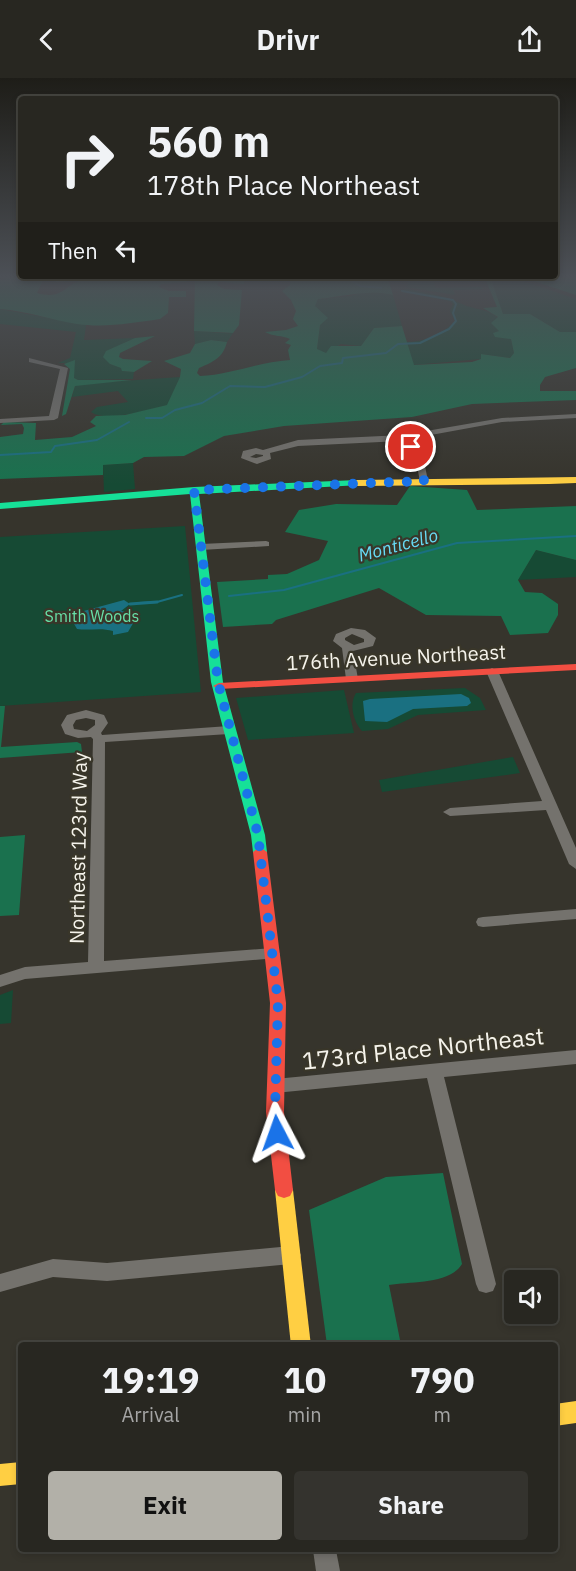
<!DOCTYPE html>
<style>
:root{--surface:#282721;--page:#34332e;--text:#f1f3f6;--muted:#a5a5a5;--line:#44443f;--accent:#b2b0a8}
body{margin:0;font-family:"IBM Plex Sans",sans-serif;background:var(--page);color:var(--text);height:100vh;display:flex;flex-direction:column;font-size:22px;white-space:nowrap}
*{box-sizing:border-box;margin:0}
p{font-size:20px;color:var(--muted)}
.icon{flex:none;width:33px;height:33px;fill:none;stroke:currentColor;stroke-width:2;stroke-linecap:round;stroke-linejoin:round}
.map{position:relative;flex:1;overflow:hidden}
.panel{position:absolute;left:18px;top:1264px;width:540px;height:210px;display:flex;flex-direction:column;background:var(--surface);border-radius:6px;box-shadow:0 3px 9px #0003,0 0 0 2px var(--line)}
.panel>*{flex:none}
.top-card{position:absolute;left:18px;top:18px;width:540px;height:183px;border-radius:6px;box-shadow:0 3px 9px #0003,0 0 0 2px var(--line);background:#282721;color:var(--text);overflow:hidden}
.buttons{position:absolute;left:504px;top:1192px;display:grid;gap:12px}
.buttons a{display:grid;place-items:center;width:54px;height:54px;border-radius:6px;background:var(--surface);box-shadow:0 3px 9px #0003,0 0 0 2px var(--line);font-size:30px}
.pin{position:absolute;display:grid;place-items:center;width:51px;height:51px;color:#fff;margin:-26px;border:3px solid #fff;border-radius:50%;box-shadow:0 2px 6px #0007}
.me{position:absolute;width:66px;margin:-33px;rotate:356deg;stroke-linejoin:round;filter:drop-shadow(0 0 4px #0008)}
.turn{display:flex;align-items:center;gap:21px;height:126px;padding:0 30px;font-size:27px}
.turn .icon{width:78px;height:78px;stroke-width:2.5}
.turn b{display:block;font-size:42px;line-height:51px}
.then{display:flex;align-items:center;height:57px;padding:0 30px;background:#0003;gap:12px;font-size:22px}
.eta{display:flex;justify-content:space-evenly;align-items:center;height:102px;text-align:center}
.eta b{font-size:36px;font-weight:800;line-height:42px}
.button{display:flex;gap:12px;margin-top:auto;padding:12px 30px}
.button a{flex:1;height:69px;border-radius:6px;background:var(--accent);color:#111;font-size:24px;font-weight:800;line-height:69px;text-align:center}
.button a+a{background:var(--page);color:var(--text)}
header{display:flex;justify-content:space-between;align-items:center;height:78px;padding:0 30px;background:var(--surface);font-size:27px;font-weight:800}
.map>svg:first-child{display:block}
.green{fill:#164a34}
.forest{fill:#1a714e}
.water{fill:#1a7081}
.lines{fill:none;stroke-linecap:round;stroke-linejoin:round}
.stream-far1{stroke:#1a7081;stroke-width:2}
.stream{stroke:#1a7081;stroke-width:3}
.street{fill:#74726d;fill-rule:evenodd}
.fast{fill:#16e098;fill-rule:evenodd}
.slow{fill:#ffcf43;fill-rule:evenodd}
.jam{fill:#f24e42;fill-rule:evenodd}
.route{stroke:#1a73e8;stroke-width:10;stroke-dasharray:0 18}
.labels{text-anchor:middle;dominant-baseline:central;stroke-width:4.5;stroke-linejoin:round;paint-order:stroke}
.far-park-label{font-size:16px;fill:#67e1a8;stroke:#393629}
.far-water-label{font-size:18px;font-style:italic;fill:#67dbf5;stroke:#393629}
.street-label{font-size:20px;fill:#f5f3eb;stroke:#393629}
.near-street-label{font-size:24px;fill:#f5f3eb;stroke:#393629}
</style>
<header><svg class="icon" aria-label="back" viewBox="0 0 24 24"><path d="M15 5l-7 7 7 7"/></svg>Drivr<svg class="icon" aria-label="share" viewBox="0 0 24 24"><path d="M12 15V3M7 8l5-5 5 5M5 13v7h14v-7"/></svg></header>
<div class="map">
<svg width="576" height="1493" viewBox="0 0 576 1493">
<rect width="100%" height="100%" fill="#36342c"/>
<g class="green">
<polygon points="409,198 430,198 436,210 481,209 483,211 453,212 455,217 407,209"/>
<polygon points="490,198 508,198 576,221 576,254 560,254 530,236 503,236"/>
<path d="M 407,211 C 428,215 445,218 462,226 C 474,232 487,230 498,240 L 499,253 L 494,255 L 511,261 L 514,275 L 510,280 L 481,276 L 481,281 L 413,287 L 406,264 C 424,264 442,257 455,243 L 450,233 L 453,226 L 450,223 L 399,213 Z"/>
<polygon points="368,213 393,217 402,248 374,250 361,268 341,266 326,275 320,275 317,271 320,247 315,228 318,221 350,218"/>
<polygon points="0,231 86,247 84,262 135,260 124,265 110,286 122,290 122,293 134,294 133,301 78,302 74,300 74,285 58,285 70,280 76,254 0,246"/>
<path d="M 194,253 C 208,253 220,256 233,255 L 227,264 L 211,262 L 195,266 Z"/>
<path d="M 180,299 L 168,327 C 150,331 107,345 91,334 L 97,329 L 128,324 L 118,313 L 72,319 L 75,308 L 79,306 Z"/>
<polygon points="133,385 135,411 104,414 103,387"/>
<polygon points="185,448 201,614 0,628 0,459"/>
<polygon points="536,472 576,482 576,499 518,502"/>
<path d="M 465,610 L 480,620 L 486,632 L 418,637 L 388,651 L 362,653 C 353,643 349,626 356,615 Z"/>
<polygon points="344,612 354,655 248,662 236,620"/>
<polygon points="513,679 520,695 382,714 379,702"/>
<polygon points="13,912 11,945 0,946 0,917"/>
</g>
<g class="forest">
<polygon points="576,197 576,217 519,198"/>
<path d="M 12,198 L 75,199 L 43,202 L 37,215 C 64,223 66,204 84,202 C 117,197 153,200 187,199 L 186,204 L 161,206 L 159,209 L 169,213 L 186,213 L 186,219 L 169,219 L 168,235 L 160,241 C 132,245 105,250 77,246 C 51,242 27,233 0,231 L 0,202 Z"/>
<polygon points="195,198 244,198 244,206 219,204 217,207 224,211 242,212 239,247 233,255 194,253"/>
<path d="M 290,198 L 387,198 L 393,217 C 367,211 344,219 318,221 L 315,228 L 328,240 L 320,247 L 317,271 L 326,275 L 331,268 L 361,268 L 374,250 L 402,248 L 414,287 L 472,284 L 481,281 L 481,276 L 510,280 L 514,275 L 511,261 L 495,259 L 493,255 L 499,253 L 491,245 L 498,239 L 483,230 L 497,229 L 484,198 L 490,198 L 503,236 L 530,236 L 560,254 L 576,254 L 576,290 L 545,299 L 540,307 L 540,313 L 576,313 L 576,322 L 472,326 L 412,339 L 284,348 L 224,358 L 184,378 L 144,379 L 133,385 L 103,387 L 103,397 L 0,401 L 0,359 L 23,356 L 24,350 L 22,346 L 1,347 L 4,344 L 36,345 L 35,362 L 72,359 L 96,348 L 90,344 L 96,338 L 125,337 L 167,327 L 180,299 L 181,291 L 164,283 L 190,275 L 195,266 L 211,262 L 227,264 C 223,280 213,284 199,290 L 197,295 L 200,298 C 231,297 258,284 290,282 L 288,272 L 291,267 L 285,265 L 290,261 C 282,257 274,259 265,254 L 286,252 L 298,248 L 293,241 L 296,233 L 291,222 L 282,213 L 290,207 Z"/>
<polygon points="155,258 120,275 119,279 123,281 152,283 134,294 122,293 121,290 110,286 103,279 106,273 135,260"/>
<polygon points="75,282 74,300 78,302 132,302 75,308 66,336 62,338 70,291 64,286"/>
<polygon points="410,408 467,412 477,432 576,428 576,482 536,472 518,502 525,514 542,515 558,526 558,537 548,555 510,557 501,538 426,537 379,510 276,542 272,546 223,549 217,504 268,501 268,497 287,496 319,482 328,463 285,454 299,432 336,426 397,427"/>
<polygon points="0,628 5,628 1,669 77,664 81,666 82,674 0,680"/>
<polygon points="25,757 19,837 0,838 0,759"/>
<path d="M 443,1095 L 462,1186 C 449,1207 411,1203 389,1207 L 401,1267 L 327,1267 L 309,1132 L 386,1099 Z"/>
</g>
<g class="water">
<path d="M 124,522 L 130,526 L 121,533 L 139,535 L 128,554 L 113,557 L 113,553 C 100,549 90,553 77,551 L 69,537 Z"/>
<polygon points="461,616 469,620 471,625 467,628 413,631 387,644 365,643 363,623 370,621"/>
</g>
<g class="lines">
<g class="stream-far1">
<polyline points="327,198 342,200"/>
<polyline points="349,201 360,208 381,210"/>
<polyline points="146,340 162,340 175,332 202,325 230,308 265,309 302,299 320,288 342,285 343,280 386,275 398,266 420,265 449,251 456,243 453,235 456,226 453,222 402,213"/>
<polyline points="0,377 51,374 55,368 97,362 129,344"/>
<polyline points="229,518 284,512 457,465 576,458"/>
<polyline points="139,525 157,524 182,517"/>
</g>
<polyline class="stream" points="130,526 157,524"/>
<g class="street">
<polygon points="124,198 186,198 183,200 56,204 53,202 56,200"/>
<polygon points="29,280 68,290 58,340 54,342 0,345 0,341 49,338 60,291 29,284"/>
<path d="M 576,336 L 576,340 L 502,344 L 409,361 L 423,378 L 428,403 L 424,406 L 420,403 L 415,379 L 401,363 L 298,368 L 270,375 L 271,381 L 257,386 L 241,380 L 243,373 L 256,370 L 263,372 L 298,362 L 403,357 L 502,340 ZM 256,376 L 263,377 L 263,378 L 256,380 L 250,379 Z"/>
<polygon points="266,463 269,464 269,468 201,472 196,469 201,466"/>
<path d="M 351,550 L 365,552 L 376,560 L 373,568 L 353,573 L 358,601 L 352,604 L 346,601 L 342,570 L 333,563 L 336,556 ZM 352,556 L 364,561 L 364,564 L 354,567 L 345,562 L 345,560 Z"/>
<polygon points="492,590 498,593 576,770 576,791 569,786 546,732 450,738 443,734 450,730 542,723 486,593"/>
<path d="M 86,632 L 104,637 L 108,645 L 101,655 L 102,657 L 229,648 L 235,652 L 229,656 L 105,664 L 104,883 L 272,870 L 277,872 L 280,876 L 277,880 L 25,901 L 0,909 L 0,897 L 25,889 L 88,884 L 93,661 L 91,659 L 78,660 L 65,656 L 61,647 L 67,637 ZM 86,640 L 95,642 L 95,647 L 87,653 L 74,651 L 73,647 L 76,642 Z"/>
<polygon points="576,831 576,841 483,849 478,848 476,844 478,840 483,839"/>
<polygon points="576,972 576,986 444,999 496,1206 493,1213 486,1215 479,1213 476,1206 427,1000 275,1015 269,1013 267,1008 269,1003 275,1001"/>
<polygon points="291,1168 298,1171 301,1177 298,1183 291,1186 107,1203 53,1199 0,1214 0,1196 53,1181 107,1185"/>
<polygon points="313,1472 336,1472 340,1493 316,1493"/>
</g>
<polygon class="fast" points="357,402 361,405 360,407 199,416 223,604 265,757 267,774 260,779 253,774 251,757 211,604 190,416 0,431 0,425 194,409"/>
<g class="slow">
<polygon points="576,399 576,405 549,406 357,408 353,405 357,402"/>
<polygon points="284,1104 290,1106 293,1112 311,1268 291,1268 275,1112 278,1106"/>
<polygon points="576,1323 576,1345 555,1348 555,1326"/>
<polygon points="21,1384 21,1406 0,1408 0,1386"/>
</g>
<g class="jam">
<polygon points="576,586 576,592 219,611 213,608 219,605"/>
<polygon points="260,769 267,774 286,925 284,1034 293,1112 290,1118 284,1120 278,1118 275,1112 266,1034 270,925 253,774"/>
</g>
</g>
<linearGradient id="sky" x2="0" y2="1"><stop stop-color="#1e1d18"/><stop offset="0.49" stop-color="#4c5056"/><stop offset="1" stop-color="#4c5056" stop-opacity="0"/></linearGradient>
<rect width="576" height="406" fill="url(#sky)"/>
<g class="lines">
<polyline class="route" points="277,1055 275,1034 278,924 258,757 218,604 194,412 424,403 422,384 411,369"/>
</g>
<g class="labels">
<g class="far-park-label">
<text x="92" y="538">Smith Woods</text>
</g>
<g class="far-water-label">
<text transform="translate(398 467) rotate(-15)">Monticello</text>
</g>
<g class="street-label">
<text transform="translate(396 579) rotate(-3)">176th Avenue Northeast</text>
<text transform="translate(78 770) rotate(-89)">Northeast 123rd Way</text>
</g>
<g class="near-street-label">
<text transform="translate(423 970) rotate(-6)">173rd Place Northeast</text>
</g>
</g>
</svg>
<div class="buttons">
<a><svg class="icon" aria-label="sound" viewBox="0 0 24 24"><path d="M4 9h4l5-4v14l-5-4H4zM17 9q2 3 0 6"/></svg></a>
</div>
<div class="pin" style="left:411px;top:369px;background:#d93025"><svg class="icon" aria-label="arrive" viewBox="0 0 24 24"><path d="M6 21V4h12l-3 4 3 4H6"/></svg></div>
<svg class="me" style="left:277px;top:1055px" viewBox="-20 -20 40 40"><path d="M0-17L14 15 0 8-14 15z" fill="#1a73e8" stroke="#fff" stroke-width="4"/></svg>
<div class="top-card">
<div class="turn"><svg class="icon" aria-label="right" viewBox="0 0 24 24"><path d="M7 20v-9h11M14 6l5 5-5 5"/></svg><div><b>560 m</b>178th Place Northeast</div></div>
<div class="then">Then<svg class="icon" aria-label="left" viewBox="0 0 24 24"><path d="M17 20v-9H6M10 6l-5 5 5 5"/></svg></div>
</div>
<section class="panel">
<div class="eta">
<div><b>19:19</b><p>Arrival</p></div>
<div><b>10</b><p>min</p></div>
<div><b>790</b><p>m</p></div>
</div>
<div class="button"><a>Exit</a><a>Share</a></div>
</section>
</div>
